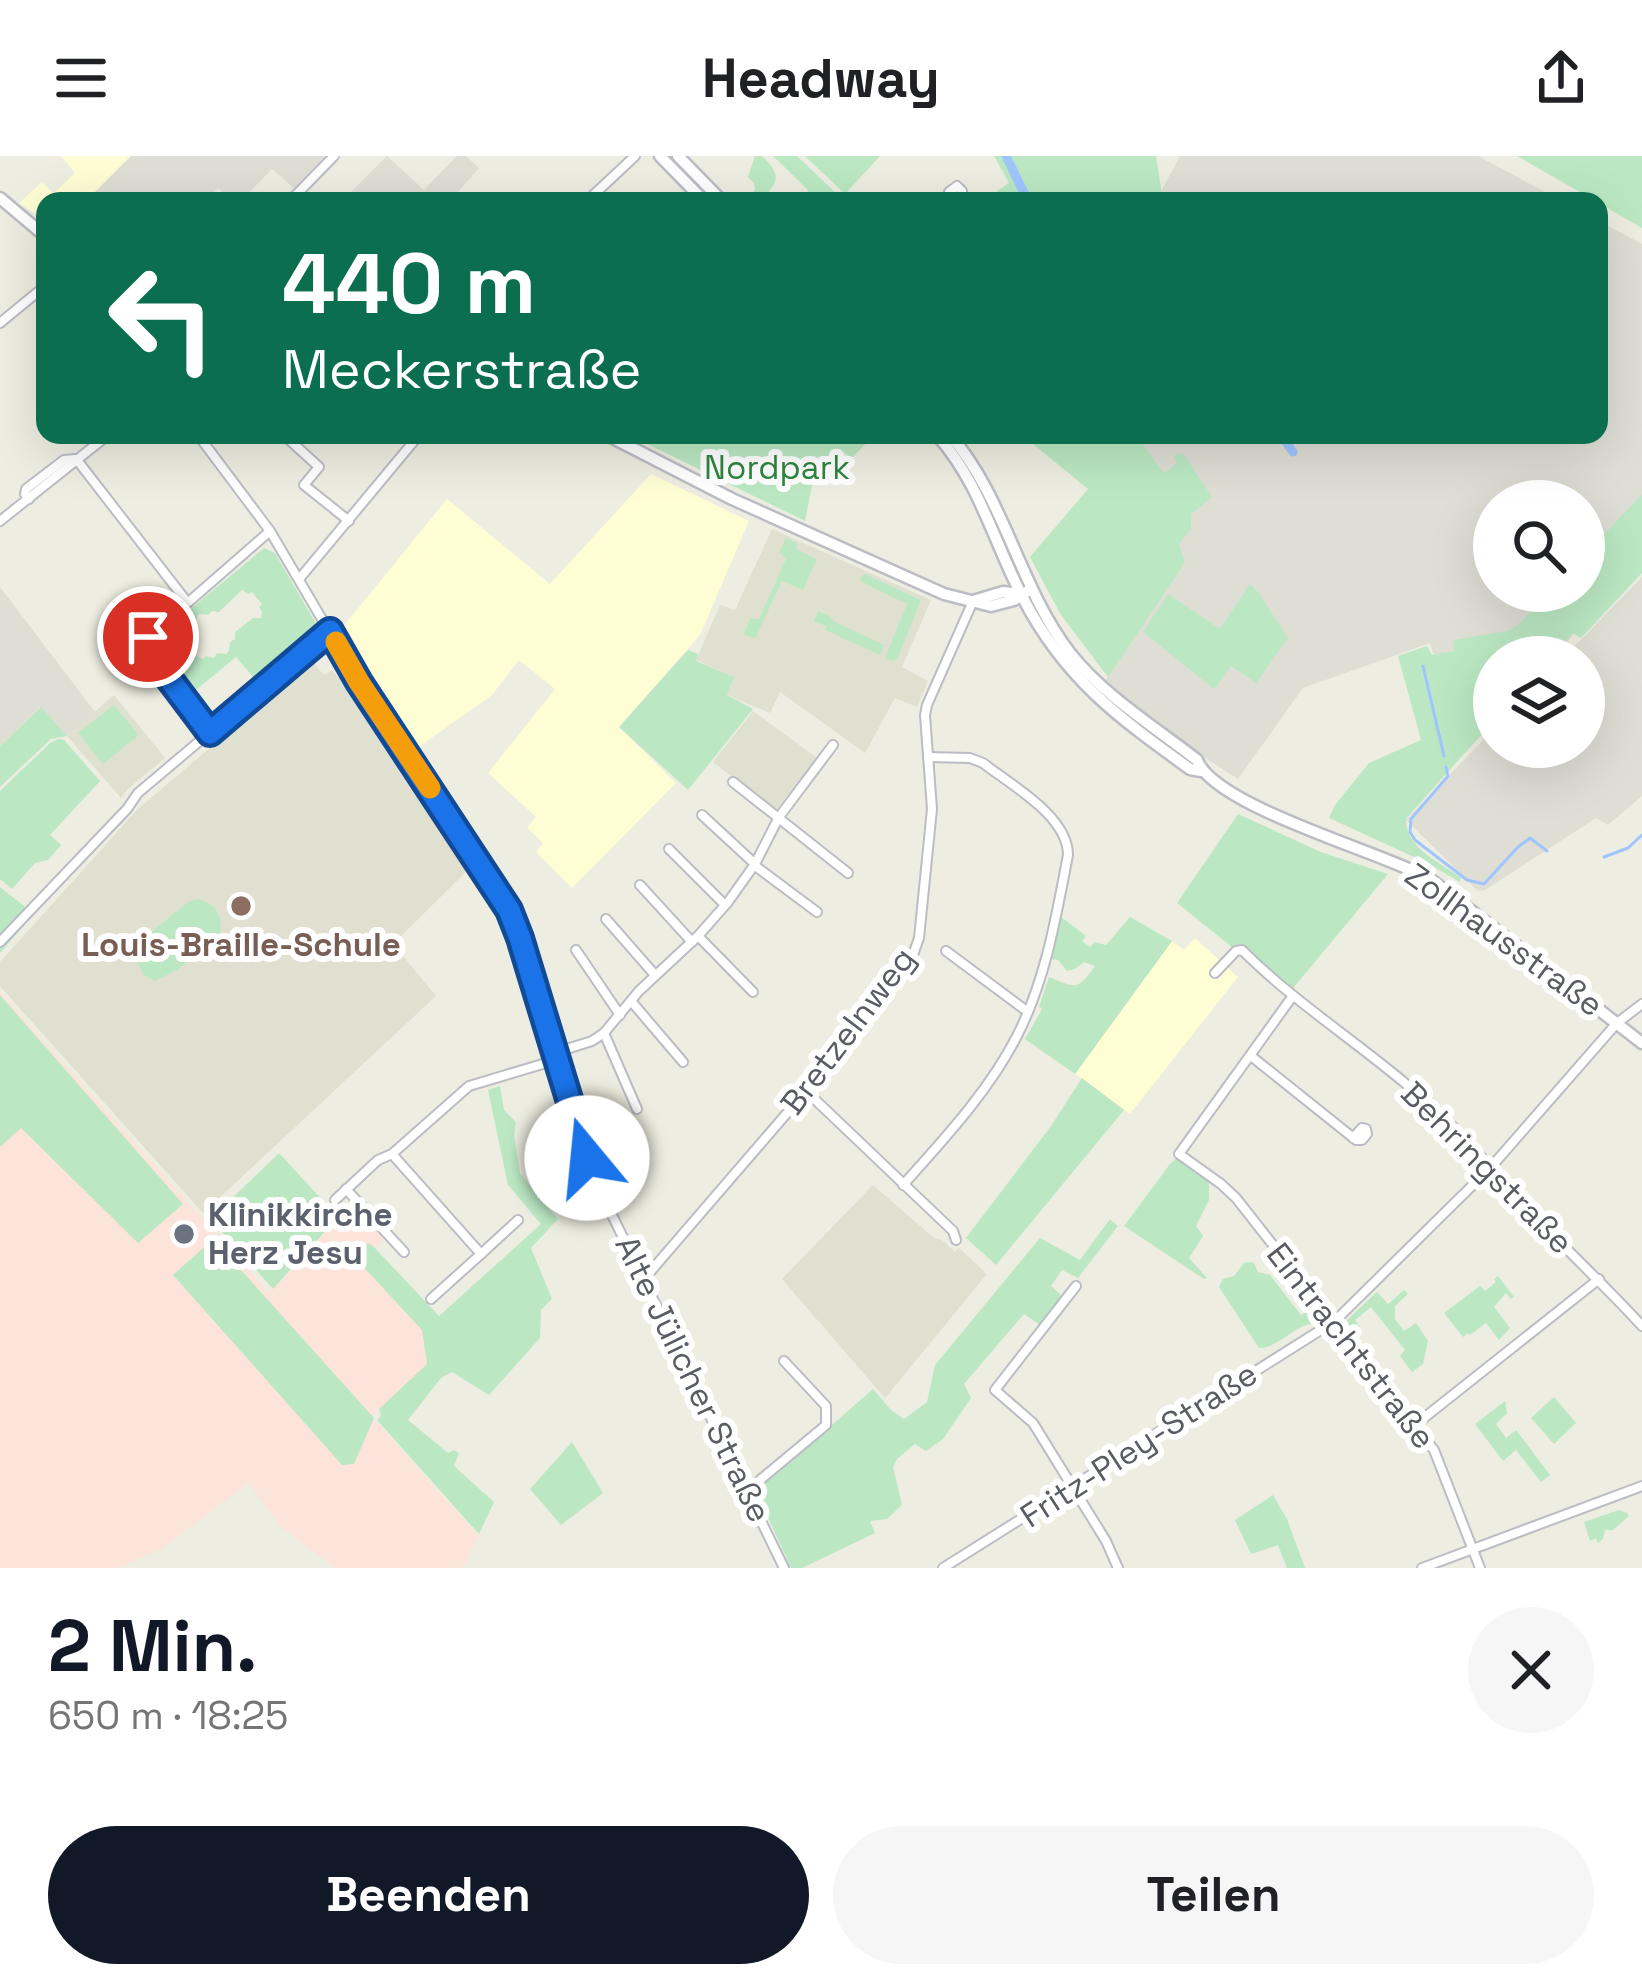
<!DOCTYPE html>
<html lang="de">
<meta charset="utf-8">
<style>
:root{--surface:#fff;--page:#f6f6f6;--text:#202124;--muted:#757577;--accent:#111827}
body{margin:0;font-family:"Space Grotesk",sans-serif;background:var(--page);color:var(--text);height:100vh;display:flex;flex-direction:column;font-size:45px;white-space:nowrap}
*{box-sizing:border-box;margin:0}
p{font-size:39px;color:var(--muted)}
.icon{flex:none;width:66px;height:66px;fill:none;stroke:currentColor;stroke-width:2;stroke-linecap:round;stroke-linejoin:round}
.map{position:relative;height:1412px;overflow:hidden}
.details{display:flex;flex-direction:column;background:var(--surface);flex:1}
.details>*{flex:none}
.top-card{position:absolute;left:36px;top:36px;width:1572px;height:252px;border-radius:24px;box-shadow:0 12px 48px #0002;background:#0b6e4f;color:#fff;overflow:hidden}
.fabs{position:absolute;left:1473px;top:324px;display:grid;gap:24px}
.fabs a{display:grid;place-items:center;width:132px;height:132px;border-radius:50%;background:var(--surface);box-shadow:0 12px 48px #0002;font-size:60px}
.pin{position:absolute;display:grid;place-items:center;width:102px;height:102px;color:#fff;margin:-51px;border:6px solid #fff;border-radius:50%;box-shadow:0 3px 12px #0007}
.me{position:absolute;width:132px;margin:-66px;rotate:343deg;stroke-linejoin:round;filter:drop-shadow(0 0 9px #0008)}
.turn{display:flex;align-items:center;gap:42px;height:252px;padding:0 48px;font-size:54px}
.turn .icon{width:156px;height:156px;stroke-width:2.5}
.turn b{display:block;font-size:84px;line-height:102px}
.round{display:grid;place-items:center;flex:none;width:126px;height:126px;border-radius:63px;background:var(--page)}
.head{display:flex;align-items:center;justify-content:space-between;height:204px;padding:0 48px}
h1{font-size:72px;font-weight:700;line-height:90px;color:var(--accent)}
.primary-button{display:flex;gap:24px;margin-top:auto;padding:24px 48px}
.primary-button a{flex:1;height:138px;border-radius:72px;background:var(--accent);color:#fff;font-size:48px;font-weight:700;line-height:138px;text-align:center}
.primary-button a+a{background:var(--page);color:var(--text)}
header{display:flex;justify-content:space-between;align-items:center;height:156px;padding:0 48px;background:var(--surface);font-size:54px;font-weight:700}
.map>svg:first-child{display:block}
.commercial{fill:#fffdd4}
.industrial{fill:#deded5;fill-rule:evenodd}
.education{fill:#e0e0d1}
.medical{fill:#fde4da}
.green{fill:#bbe8c3;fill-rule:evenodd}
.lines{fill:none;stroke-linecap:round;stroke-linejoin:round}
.stream{stroke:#9fc5ff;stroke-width:3}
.canal{stroke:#9fc5ff;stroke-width:9}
.minor-casing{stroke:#bbbdc4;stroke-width:12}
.tertiary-casing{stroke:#bbbdc4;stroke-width:15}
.minor{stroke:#fff;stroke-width:8}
.tertiary{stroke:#fff;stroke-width:10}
.route-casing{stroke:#114b97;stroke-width:30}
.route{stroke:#1a73e8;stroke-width:21}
.slow{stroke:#f59e0b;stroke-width:21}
.education-dot{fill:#8d6e63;stroke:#fff;stroke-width:4.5}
.worship-dot{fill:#6b7280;stroke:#fff;stroke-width:4.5}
.labels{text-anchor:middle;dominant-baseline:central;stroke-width:12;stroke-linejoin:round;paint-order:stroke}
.park-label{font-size:33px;fill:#2e8641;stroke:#fff}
.street-label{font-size:33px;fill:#595c63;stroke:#fff}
.education-label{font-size:33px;font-weight:bold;fill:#785e54;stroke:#fff}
.worship-label{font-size:33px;font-weight:bold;fill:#5b616d;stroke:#fff;text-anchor:start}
</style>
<header><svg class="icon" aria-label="menu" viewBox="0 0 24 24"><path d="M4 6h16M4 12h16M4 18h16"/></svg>Headway<svg class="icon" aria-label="share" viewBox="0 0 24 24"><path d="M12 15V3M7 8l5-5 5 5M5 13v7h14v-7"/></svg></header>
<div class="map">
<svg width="1642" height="1412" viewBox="0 0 1642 1412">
<rect width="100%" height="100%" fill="#eeede1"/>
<g class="commercial">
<polygon points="61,0 131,0 86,45 45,45 45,65 19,47 42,26 54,37 75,17"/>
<polygon points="651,318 749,365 700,479 619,571 676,627 572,732 536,696 543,687 527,672 536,661 488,617 555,533 519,504 492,539 413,595 338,477 447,343 550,428"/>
<polygon points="1195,782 1238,821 1130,958 1075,918 1172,785 1184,794"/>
</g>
<g class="industrial">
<polygon points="131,0 325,0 294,32 272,13 241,45 231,45 218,32 205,45 86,45"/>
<polygon points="387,0 424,34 457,0 466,0 479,12 450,45 342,45"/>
<polygon points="1180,0 1478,0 1562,45 1156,45"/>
<path d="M 1599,65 L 1642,88 L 1642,387 L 1622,421 L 1554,501 L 1494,501 L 1494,566 L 1464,598 L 1430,487 L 1303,532 L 1238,623 L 1179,585 L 1105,525 L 1185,407 L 1126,279 L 1599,279 ZM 1494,345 L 1584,345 L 1584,435 L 1494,435 Z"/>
<polygon points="1642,421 1642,640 1608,669 1596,662 1485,734 1478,735 1406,664 1494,573 1494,591 1584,591 1584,501 1564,501"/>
<polygon points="0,431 95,556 67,580 40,551 0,590"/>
</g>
<g class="education">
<polygon points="772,373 931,444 902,511 928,525 917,551 895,542 865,597 780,536 770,557 727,539 734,521 696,504 720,449 735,454"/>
<polygon points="312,505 324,519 332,514 338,521 343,518 353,528 471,711 393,788 436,840 203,1057 0,830 0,806 138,653"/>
<polygon points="114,539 165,602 128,633 121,642 67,580"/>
<polygon points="753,555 817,602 775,655 713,606"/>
<polygon points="873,1029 934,1082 942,1084 955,1096 959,1092 987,1118 885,1242 782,1123"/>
</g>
<polygon class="medical" points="0,836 269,1137 352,1048 384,1083 364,1102 448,1193 371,1260 478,1380 463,1412 335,1412 282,1372 248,1327 163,1392 118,1412 0,1412"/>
<g class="green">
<path d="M 755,0 L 762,0 C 777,14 782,24 765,39 L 765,45 L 751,45 L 747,42 L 755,34 L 754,27 L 748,21 Z"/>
<polygon points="773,0 797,0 840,41 838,45 811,45 807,33"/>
<polygon points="805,0 880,0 845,38"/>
<polygon points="994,0 1156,0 1163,45 1004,45 997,35 1009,27"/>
<polygon points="1517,0 1642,0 1642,72"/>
<polygon points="629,279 874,279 852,302 837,292 814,319 805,365"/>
<polygon points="1022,279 1136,279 1164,317 1177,307 1174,301 1178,297 1184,299 1212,341 1191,358 1191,373 1179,388 1185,407 1108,521 1061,459 1030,401 1088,333"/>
<path d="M 1642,338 L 1642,417 L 1581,482 L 1573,477 L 1551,501 L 1494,501 L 1494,564 L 1406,663 C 1406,693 1439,705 1461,722 L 1460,726 L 1425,706 L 1329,662 L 1335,649 L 1369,607 L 1421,584 L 1398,500 L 1427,490 L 1432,499 L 1454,495 L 1453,484 L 1508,475 L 1518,469 L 1551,435 L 1584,435 L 1584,400 Z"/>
<polygon points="786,382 797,387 797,394 817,403 803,434 782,425 755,483 744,478 750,462 759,463 786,403 779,396"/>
<path d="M 264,392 L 275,397 L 319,473 L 310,483 L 302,481 L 253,521 L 236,501 L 191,538 L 156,495 L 153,484 ZM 242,434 L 248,438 L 252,436 L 262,448 L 259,451 L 262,456 L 261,462 L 253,462 L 235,476 L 235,483 L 230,486 L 229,495 L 226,498 L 217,497 L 214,502 L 206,500 L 203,503 L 192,498 L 186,485 L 190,479 L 190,471 L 196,469 L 197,460 L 200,458 L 208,459 L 212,455 L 219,456 Z"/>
<polygon points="865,418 921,444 898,501 894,505 886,503 886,499 907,448 861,426 861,420"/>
<polygon points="1250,428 1258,436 1288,482 1256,527 1231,510 1214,533 1143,476 1168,438 1220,473"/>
<polygon points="818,455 831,461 833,465 884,489 880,499 825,474 827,470 814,466"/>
<polygon points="688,494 698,498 696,505 734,521 727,539 753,553 688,634 619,571"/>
<polygon points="114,549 139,579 103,608 78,577"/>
<polygon points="41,551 67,580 51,583 0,631 0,590"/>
<polygon points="58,583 64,584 100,625 50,679 61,689 48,704 35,707 12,733 0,723 0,635 50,587"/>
<polygon points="1238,658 1321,696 1388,718 1289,837 1177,747"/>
<polygon points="0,731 34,758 0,797"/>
<path d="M 197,743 C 215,747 224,760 220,778 L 177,814 L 155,825 L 144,819 L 132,796 L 136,789 L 188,746 Z"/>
<path d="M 1060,760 L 1086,780 L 1082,785 L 1090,791 L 1095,786 L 1106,789 L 1130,761 L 1172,785 L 1075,918 L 1025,883 L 1042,853 L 1039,851 L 1049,821 C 1076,832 1077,835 1095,810 L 1084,806 L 1075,813 L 1067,815 L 1058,804 L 1051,803 Z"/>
<polygon points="0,839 183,1048 138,1087 21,972 0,991"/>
<polygon points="1082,922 1124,954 996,1109 966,1082 1051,970"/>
<polygon points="500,930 504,954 516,966 514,980 520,1017 558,1063 531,1092 552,1143 541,1154 540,1182 489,1239 452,1216 441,1222 408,1264 448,1297 454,1294 459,1297 454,1310 494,1346 479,1378 377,1264 381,1260 379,1253 427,1208 422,1174 357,1104 368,1087 373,1090 439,1160 541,1068 508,1029 488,934"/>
<polygon points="279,997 338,1061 273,1133 218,1071 217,1058 221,1053"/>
<polygon points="1180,999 1209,1018 1209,1044 1196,1070 1203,1080 1189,1102 1207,1122 1204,1123 1124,1070 1170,1008"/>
<polygon points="1110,1063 1118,1070 1078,1122 1062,1114 1051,1130 1062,1140 1040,1169 1024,1158 964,1228 971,1242 943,1283 926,1295 915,1288 897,1303 893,1311 902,1349 887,1363 870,1365 875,1377 802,1412 791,1412 756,1335 873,1233 891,1254 904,1263 927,1246 935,1209 1040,1082 1080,1104"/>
<polygon points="213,1083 374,1262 354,1308 342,1309 173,1119"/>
<path d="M 1250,1106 L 1254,1107 L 1258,1116 L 1270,1119 L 1301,1159 L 1311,1154 L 1315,1162 L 1313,1167 C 1293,1170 1279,1192 1259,1192 L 1219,1131 L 1223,1123 L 1234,1120 L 1244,1107 Z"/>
<polygon points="1498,1120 1514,1141 1511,1143 1506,1137 1494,1151 1510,1172 1499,1184 1486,1167 1470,1179 1468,1177 1463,1181 1444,1157 1480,1130 1485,1135 1496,1126 1494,1123"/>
<polygon points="1404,1134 1408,1138 1395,1150 1395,1163 1404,1175 1416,1167 1428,1185 1423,1208 1412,1216 1400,1200 1405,1194 1371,1151 1355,1164 1360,1171 1353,1177 1347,1164 1377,1136 1388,1148"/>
<polygon points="1554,1241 1576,1267 1554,1288 1531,1262"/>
<polygon points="1505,1245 1507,1257 1496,1268 1506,1282 1516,1274 1550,1319 1541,1326 1516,1294 1503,1305 1475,1268"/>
<polygon points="572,1286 603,1337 561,1369 530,1333"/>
<polygon points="1273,1339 1287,1363 1305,1412 1287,1412 1278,1389 1251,1398 1235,1364"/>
<polygon points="1619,1354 1627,1357 1629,1360 1613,1374 1605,1374 1603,1383 1598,1387 1596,1382 1590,1385 1584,1366"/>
</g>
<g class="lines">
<g class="stream">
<polyline points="1423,510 1444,600"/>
<polyline points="1446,611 1448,620 1411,663 1410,676 1415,684 1467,724 1484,728 1518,691 1530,682 1547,695"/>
<polyline points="1604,701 1628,692 1642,679"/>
</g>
<g class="canal">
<polyline points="1006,0 1028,45"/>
<polyline points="1281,279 1293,296"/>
</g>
<g class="minor-casing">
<g id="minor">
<polyline points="290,45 334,0"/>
<polyline points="587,45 635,0"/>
<polyline points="952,45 949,36 957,30 962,35 962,45"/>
<polyline points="0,167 45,130"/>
<polyline points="198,279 270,375 359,526 509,754 520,781 594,1022 784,1412"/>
<polyline points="284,279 319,311 304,329 349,365"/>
<polyline points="77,304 187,446"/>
<polyline points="29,343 25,338 26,333 64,304 75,303"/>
<polyline points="0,365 108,279"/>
<polyline points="300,422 419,279"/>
<polyline points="210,577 146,492 145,484 270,375"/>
<polyline points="733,626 848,717"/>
<polyline points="702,659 755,708"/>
<polyline points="669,693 725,749"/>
<polyline points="754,709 817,756"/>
<polyline points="640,729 692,786"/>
<polyline points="606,763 655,819"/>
<polyline points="698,780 753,836"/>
<polyline points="0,786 127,653 138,637 330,475"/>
<polyline points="576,794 620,859"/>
<polyline points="946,795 1028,856"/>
<path d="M 1215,817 L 1236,795 L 1242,794 C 1298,850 1367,892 1426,945 C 1472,986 1509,1035 1552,1078 C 1582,1109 1613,1138 1642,1170"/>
<polyline points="1292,841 1179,998 1221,1028 1236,1042 1434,1294 1480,1412"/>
<polyline points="631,845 683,906"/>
<polyline points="604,877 637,953"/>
<polyline points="554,897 592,885 604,877 639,835 698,780 728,746 755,708 779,661 833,589"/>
<polyline points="1251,900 1356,984 1362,984 1367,978 1366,973 1362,972 1353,982"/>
<polyline points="806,935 953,1075 956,1084"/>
<polyline points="392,998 481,1098 518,1064"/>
<path d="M 903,1029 C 944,983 989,935 1017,880 C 1046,823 1056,761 1068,699 C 1068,660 1011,629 983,607 L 970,602 L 928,601"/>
<polyline points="346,1033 404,1096"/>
<polyline points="335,1044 378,1004 392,998 469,930 556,904"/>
<polyline points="644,1123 806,935 913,799 919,782 932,653 925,559 927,549 973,445"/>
<polyline points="1076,1130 995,1234 1033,1267 1106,1385 1118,1412"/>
<polyline points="431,1143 481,1098"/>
<polyline points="1415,1269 1599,1123"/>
<polyline points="748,1334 826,1269 826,1250 784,1205"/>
<polyline points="943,1412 1335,1165 1492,1010 1617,867 1642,848"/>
<polyline points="1422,1412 1642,1330"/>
</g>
</g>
<g class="tertiary-casing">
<g id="tertiary">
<polyline points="660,0 704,45"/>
<polyline points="678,0 722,45"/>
<polyline points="0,42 45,80"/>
<polyline points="607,279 732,343 944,438 991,450 1014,444 1031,433"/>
<path d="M 937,279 C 980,327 994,387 1023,442 C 1065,523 1118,561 1190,613 L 1201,615"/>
<path d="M 950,279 C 1005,342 1019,431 1070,497 C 1104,540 1155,571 1197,604 C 1215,651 1382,696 1430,723 L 1642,887"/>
<polyline points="973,445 1003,436 1020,438"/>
</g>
</g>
<use href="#minor" class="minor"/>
<use href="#tertiary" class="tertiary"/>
</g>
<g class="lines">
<g class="route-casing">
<polyline id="route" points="148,481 144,487 146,492 210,577 330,475 359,526 509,754 520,782 587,1002"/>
</g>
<use href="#route" class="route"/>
<polyline class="slow" points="336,486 359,526 430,632"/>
</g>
<circle class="education-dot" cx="241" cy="750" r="12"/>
<circle class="worship-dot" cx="184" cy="1078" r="12"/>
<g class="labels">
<g class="park-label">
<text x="777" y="312">Nordpark</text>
</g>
<g class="street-label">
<text transform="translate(1504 784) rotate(36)">Zollhausstraße</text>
<text transform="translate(848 875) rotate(-53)">Bretzelnweg</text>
<text transform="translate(1487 1012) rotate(45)">Behringstraße</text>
<text transform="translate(1351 1190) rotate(52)">Eintrachtstraße</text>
<text transform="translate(693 1223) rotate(64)">Alte Jülicher Straße</text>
<text transform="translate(1139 1289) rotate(-33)">Fritz-Pley-Straße</text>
</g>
<g class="education-label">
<text x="241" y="789">Louis-Braille-Schule</text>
</g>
<g class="worship-label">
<text x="208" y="1059">Klinikkirche<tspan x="208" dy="38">Herz Jesu</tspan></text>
</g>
</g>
</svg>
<div class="fabs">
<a><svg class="icon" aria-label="search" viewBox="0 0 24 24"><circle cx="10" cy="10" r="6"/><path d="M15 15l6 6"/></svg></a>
<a><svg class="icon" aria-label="layers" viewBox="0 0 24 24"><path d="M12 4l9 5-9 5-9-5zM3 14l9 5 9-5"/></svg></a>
</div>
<div class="pin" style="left:148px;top:481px;background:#d93025"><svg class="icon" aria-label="arrive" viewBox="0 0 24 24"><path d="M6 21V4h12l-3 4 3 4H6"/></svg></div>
<svg class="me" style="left:587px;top:1002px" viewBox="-20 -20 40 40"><circle r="19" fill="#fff"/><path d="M0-13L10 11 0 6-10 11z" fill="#1a73e8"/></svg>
<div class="top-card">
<div class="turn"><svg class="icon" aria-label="left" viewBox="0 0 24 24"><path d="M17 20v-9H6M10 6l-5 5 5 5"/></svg><div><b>440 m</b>Meckerstraße</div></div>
</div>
</div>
<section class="details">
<div class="head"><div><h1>2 Min.</h1><p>650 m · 18:25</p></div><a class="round"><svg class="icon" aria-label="close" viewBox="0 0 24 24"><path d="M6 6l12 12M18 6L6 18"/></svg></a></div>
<div class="primary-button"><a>Beenden</a><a>Teilen</a></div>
</section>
